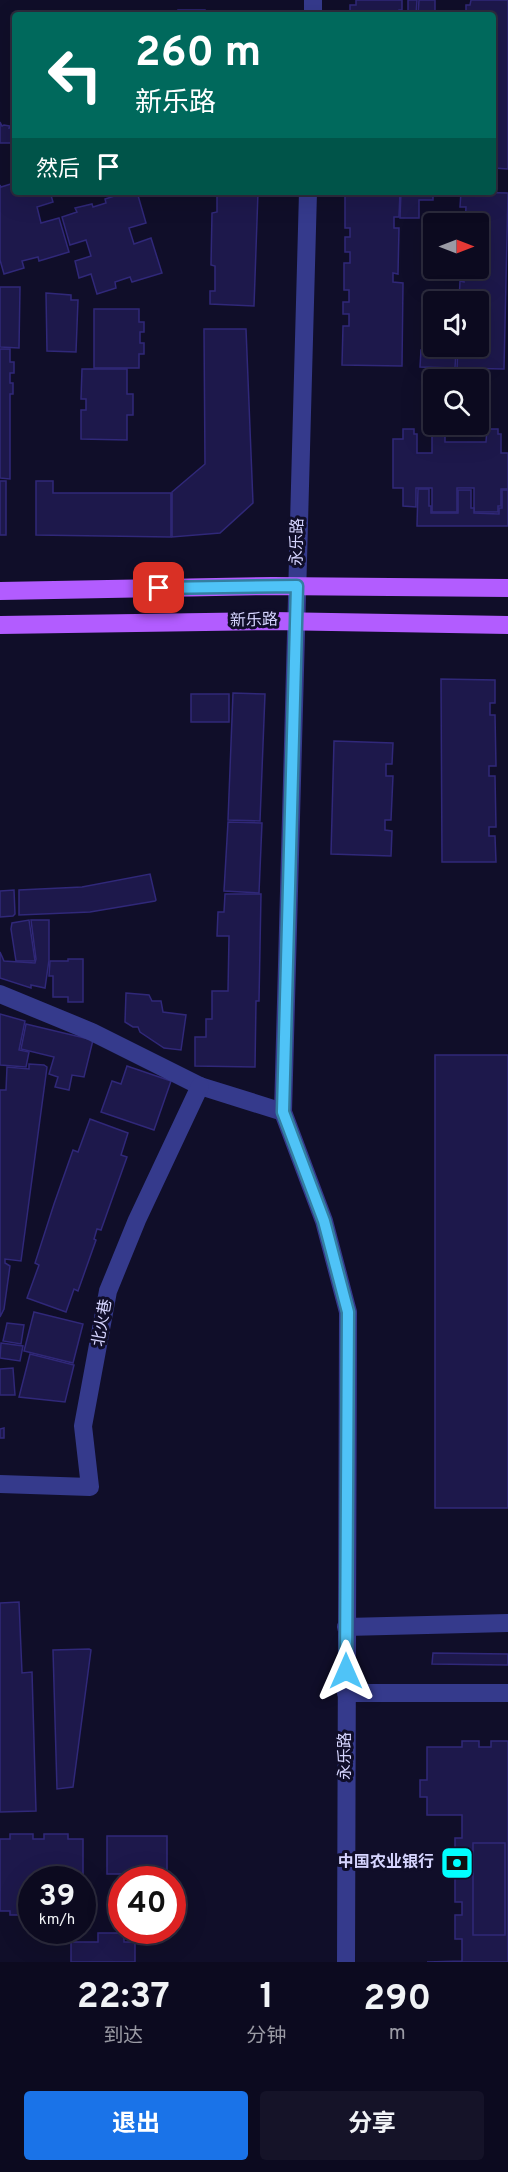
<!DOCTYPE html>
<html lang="zh">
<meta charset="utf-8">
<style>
:root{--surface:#0c0a1f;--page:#151328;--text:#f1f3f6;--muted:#9a9aa4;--line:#2c2b3d;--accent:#1a73e8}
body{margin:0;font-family:Overpass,"Noto Sans SC",sans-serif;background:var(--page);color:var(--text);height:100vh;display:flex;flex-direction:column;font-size:22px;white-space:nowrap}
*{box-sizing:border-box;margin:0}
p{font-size:20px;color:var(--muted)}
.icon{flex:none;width:33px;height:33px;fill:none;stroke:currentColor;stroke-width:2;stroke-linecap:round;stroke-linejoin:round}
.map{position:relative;height:1962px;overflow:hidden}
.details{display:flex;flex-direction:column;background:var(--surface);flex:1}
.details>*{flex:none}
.guide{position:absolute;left:12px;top:12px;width:484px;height:183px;border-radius:6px;box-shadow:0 6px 24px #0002,0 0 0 2px var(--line);background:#00695c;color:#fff;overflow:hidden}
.needle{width:39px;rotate:90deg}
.buttons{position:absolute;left:423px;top:213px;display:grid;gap:12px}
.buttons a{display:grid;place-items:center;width:66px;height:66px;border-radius:6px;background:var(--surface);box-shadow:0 6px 24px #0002,0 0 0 2px var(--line);font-size:30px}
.speed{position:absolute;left:18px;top:1866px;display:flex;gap:12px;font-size:30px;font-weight:700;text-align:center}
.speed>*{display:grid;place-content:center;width:78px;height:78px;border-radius:50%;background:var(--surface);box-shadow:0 6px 24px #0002,0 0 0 2px var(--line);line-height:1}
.speed small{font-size:15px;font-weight:400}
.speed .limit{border:9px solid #d22;background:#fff;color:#111}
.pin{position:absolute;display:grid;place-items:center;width:51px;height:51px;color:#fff;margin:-26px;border-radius:12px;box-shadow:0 3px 9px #0006}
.me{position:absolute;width:66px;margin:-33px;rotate:0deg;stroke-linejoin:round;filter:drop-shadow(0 0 4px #0008)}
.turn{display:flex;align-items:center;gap:21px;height:126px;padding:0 24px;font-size:27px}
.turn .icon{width:78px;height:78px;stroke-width:2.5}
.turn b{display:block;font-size:42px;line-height:51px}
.then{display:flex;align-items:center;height:57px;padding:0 24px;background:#0003;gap:12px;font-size:22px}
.eta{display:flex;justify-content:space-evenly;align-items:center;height:102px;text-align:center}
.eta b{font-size:36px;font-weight:700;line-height:42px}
.action{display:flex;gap:12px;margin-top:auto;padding:12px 24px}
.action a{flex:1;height:69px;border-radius:6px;background:var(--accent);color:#fff;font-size:24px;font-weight:700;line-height:69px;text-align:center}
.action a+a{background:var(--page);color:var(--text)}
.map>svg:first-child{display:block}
.building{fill:#1d184b;stroke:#302879;stroke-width:1.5}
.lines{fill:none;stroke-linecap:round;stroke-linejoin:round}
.minor{stroke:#353a8c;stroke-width:18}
.major{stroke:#b25cff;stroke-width:18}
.route-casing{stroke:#337fa1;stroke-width:15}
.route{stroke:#4fc3f7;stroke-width:10}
.labels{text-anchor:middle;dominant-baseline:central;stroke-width:6;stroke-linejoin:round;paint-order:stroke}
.street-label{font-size:16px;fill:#d6d5ff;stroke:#100e29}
.poi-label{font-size:16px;font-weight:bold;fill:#d6d5ff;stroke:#100e29;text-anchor:end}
</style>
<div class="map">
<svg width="508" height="1962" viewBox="0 0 508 1962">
<rect width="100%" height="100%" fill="#100e29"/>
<g class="building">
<polygon points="356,0 402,0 402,10 399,10 399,15 356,15 356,13 350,13 350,5 356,5"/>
<polygon points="408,0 417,0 416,15 408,15"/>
<polygon points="419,0 435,0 435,15 418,15"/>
<polygon points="471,0 508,0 508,169 494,168 494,15 466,15 466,5 470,5"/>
<rect x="178" y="10" width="27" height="5"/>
<polygon points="207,11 242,12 242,15 207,15"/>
<polygon points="137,13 170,14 137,15"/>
<polygon points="0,122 2,126 4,125 10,126 9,128 15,128 15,143 0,143"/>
<polygon points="15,177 15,192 50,192 53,202 37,207 41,223 59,218 69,252 39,261 38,257 22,261 24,268 4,274 0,260 0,185 1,187 14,183 13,178"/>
<polygon points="127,192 137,192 146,223 129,228 134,244 151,238 162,273 132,282 130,277 115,282 116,288 97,294 91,274 79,278 75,261 91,256 86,240 70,245 62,217 77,212 75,208 92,204 93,207 106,203 105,199"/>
<polygon points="217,192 258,192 254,306 210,304 210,291 215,291 215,266 211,265 212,213 217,212"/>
<polygon points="345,192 400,192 399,217 394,217 394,228 399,228 398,274 393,273 393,282 403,283 402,366 342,365 343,326 349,326 349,314 343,314 343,302 349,302 349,290 344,290 344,263 350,263 350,252 345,252 345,237 350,237 350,228 345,228"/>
<polygon points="401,192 433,192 433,200 419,200 419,218 400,218"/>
<polygon points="461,192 508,193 504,369 457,368 458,346 478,346 478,302 459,302 460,281 464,282 464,268 478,268 478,224 465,224 466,207 460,207"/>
<polygon points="0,287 20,287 19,348 0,347"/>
<polygon points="46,293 71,295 71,300 78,300 76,352 47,351"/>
<polygon points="94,309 139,309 139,322 144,322 144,332 140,332 140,343 144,343 144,354 139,354 139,368 94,368"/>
<polygon points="204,329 246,329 253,503 220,533 172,537 172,492 205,464"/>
<polygon points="0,349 10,349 10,362 14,362 14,373 10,373 10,383 13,383 13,394 10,394 10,479 0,478"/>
<polygon points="421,350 456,351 455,368 420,367"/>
<polygon points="82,369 127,369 127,394 133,394 133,415 127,415 127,440 81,439 81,410 86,410 86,399 81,399"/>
<polygon points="403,429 414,429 414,434 417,434 417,453 432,453 432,429 445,429 445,442 486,442 487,429 498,429 498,434 501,434 501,453 508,453 508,489 501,489 501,506 498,506 498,512 474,512 474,488 457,488 457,512 432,512 432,488 416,488 416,507 403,506 403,488 393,488 393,439 403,439"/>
<rect x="0" y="481" width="6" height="54"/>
<polygon points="36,481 53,481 53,493 171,493 171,537 36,535"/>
<polygon points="418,489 429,489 429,506 431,506 431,513 458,513 458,490 471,490 471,508 474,508 474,513 499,514 499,508 502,508 502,490 508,490 508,526 417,526"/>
<polygon points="441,679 495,680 495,703 490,703 490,715 495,715 496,766 489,766 489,776 495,776 496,827 489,827 489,836 495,836 496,862 442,862"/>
<polygon points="233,693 265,694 260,821 228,820"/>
<rect x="191" y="694" width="38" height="28"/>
<polygon points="334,741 393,743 392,764 386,764 386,776 393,776 391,820 385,820 385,830 392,831 391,856 331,854"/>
<polygon points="228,822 262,823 259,893 224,891"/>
<polygon points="150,874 156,900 155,901 90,912 19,915 19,890 82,887"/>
<polygon points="14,890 15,914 13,916 0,917 0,891"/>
<polygon points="225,894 261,894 259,1001 256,1001 255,1067 195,1066 195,1037 206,1037 206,1019 212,1019 212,991 228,991 229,936 217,936 218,912 224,912"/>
<polygon points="29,920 35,961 16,961 11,929 12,923"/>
<polygon points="31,920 49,920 49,960 45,988 31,985 31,988 0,978 0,952 4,961 35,963 36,959"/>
<polygon points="68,959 83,959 83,1002 68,1002 68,997 53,997 53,976 49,976 50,961 68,961"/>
<polygon points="126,993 149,995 152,1001 161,1001 163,1012 186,1015 181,1050 164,1048 140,1032 138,1027 133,1027 125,1022"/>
<polygon points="0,1014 25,1021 19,1050 29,1052 26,1067 0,1065"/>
<polygon points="26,1024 93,1040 84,1077 72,1075 69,1090 55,1087 58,1077 49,1074 54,1057 21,1049"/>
<rect x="435" y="1055" width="73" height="453"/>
<polygon points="29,1064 44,1065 47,1067 21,1261 5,1259 5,1263 10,1266 4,1309 0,1317 0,1090 6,1090 7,1067 29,1069"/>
<polygon points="127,1066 171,1081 154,1130 101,1112 112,1081 121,1084"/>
<polygon points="90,1119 128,1133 121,1155 127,1157 101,1230 97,1229 94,1239 96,1240 78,1291 74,1289 66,1312 27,1298 39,1265 35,1263 54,1204 73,1150 78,1152"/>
<polygon points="34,1312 83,1324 73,1363 24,1351"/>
<polygon points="7,1323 24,1325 21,1344 3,1341"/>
<polygon points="1,1343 23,1346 20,1361 0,1358"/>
<polygon points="30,1354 74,1365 65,1402 19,1397"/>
<polygon points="13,1368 15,1395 0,1395 0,1369"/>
<polygon points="4,1428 4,1438 0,1438 0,1429"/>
<polygon points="19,1602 22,1673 32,1672 36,1811 0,1812 0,1603"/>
<polygon points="89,1649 91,1650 73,1787 57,1789 53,1650"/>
<polygon points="433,1653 508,1654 508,1665 432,1664"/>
<polygon points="462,1741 479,1741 479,1747 491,1747 491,1741 508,1741 508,1962 427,1962 462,1961 462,1939 455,1939 455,1915 462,1915 462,1902 455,1902 455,1874 462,1874 462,1860 455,1860 455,1838 462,1838 462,1815 427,1815 427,1797 420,1797 420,1780 427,1780 427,1747 462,1747"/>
<polygon points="10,1834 33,1834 33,1839 44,1839 44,1834 68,1834 68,1839 83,1839 83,1911 82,1880 32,1880 32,1915 10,1915 10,1911 0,1911 0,1839 10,1839"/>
<rect x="107" y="1836" width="60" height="38"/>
<rect x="473" y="1843" width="32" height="92"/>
<polygon points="98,1933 124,1933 124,1942 135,1942 135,1962 71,1962 71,1942 98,1942"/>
</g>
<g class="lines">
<g class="minor">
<polyline points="313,15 313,0"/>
<polyline points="308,192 283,1112 324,1221 348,1312 346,1962"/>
<polyline points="0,994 92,1032 200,1086 283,1112"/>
<polyline points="0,1484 90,1487 83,1426 108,1291 137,1220 200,1086"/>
<polyline points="346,1627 508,1623"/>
<polyline points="346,1693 508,1693"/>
</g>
<g class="major">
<polyline points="0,591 273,586 508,588"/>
<polyline points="0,625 273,621 508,625"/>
</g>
</g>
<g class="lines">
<g class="route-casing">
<polyline id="route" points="159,588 297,586 283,1112 324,1221 348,1312 346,1671"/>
</g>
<use href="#route" class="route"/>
</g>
<defs>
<g id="bank-square" transform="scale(1.725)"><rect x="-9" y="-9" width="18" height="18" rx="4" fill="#01ffff" stroke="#100e29"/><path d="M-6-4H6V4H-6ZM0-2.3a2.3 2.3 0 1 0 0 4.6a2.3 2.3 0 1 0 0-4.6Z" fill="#111"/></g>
</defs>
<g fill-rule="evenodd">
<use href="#bank-square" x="457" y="1863"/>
</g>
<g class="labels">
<g class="street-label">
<text transform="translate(298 542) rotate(-89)">永乐路</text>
<text transform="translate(254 621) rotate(-1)">新乐路</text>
<text transform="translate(103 1323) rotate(-80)">北火巷</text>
<text transform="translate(346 1756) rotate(-90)">永乐路</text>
</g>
<g class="poi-label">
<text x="434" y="1863">中国农业银行</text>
</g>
</g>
</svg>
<div class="buttons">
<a><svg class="needle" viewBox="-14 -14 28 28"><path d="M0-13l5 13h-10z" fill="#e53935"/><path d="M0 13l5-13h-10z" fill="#9a9aa4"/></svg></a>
<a><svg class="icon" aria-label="sound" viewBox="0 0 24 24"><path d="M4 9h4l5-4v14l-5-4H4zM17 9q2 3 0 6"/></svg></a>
<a><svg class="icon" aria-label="search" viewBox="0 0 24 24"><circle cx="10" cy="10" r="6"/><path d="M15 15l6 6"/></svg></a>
</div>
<div class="speed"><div>39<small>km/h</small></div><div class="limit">40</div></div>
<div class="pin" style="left:159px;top:588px;background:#d93025"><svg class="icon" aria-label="arrive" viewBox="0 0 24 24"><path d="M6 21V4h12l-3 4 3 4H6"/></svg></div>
<svg class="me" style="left:346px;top:1671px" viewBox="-20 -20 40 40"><path d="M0-17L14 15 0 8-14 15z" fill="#4fc3f7" stroke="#fff" stroke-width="4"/></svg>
<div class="guide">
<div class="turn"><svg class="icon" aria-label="left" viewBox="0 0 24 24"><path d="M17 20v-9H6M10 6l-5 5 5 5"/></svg><div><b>260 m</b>新乐路</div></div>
<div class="then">然后<svg class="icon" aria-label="arrive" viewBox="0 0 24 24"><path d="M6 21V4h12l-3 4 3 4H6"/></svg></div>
</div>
</div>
<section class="details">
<div class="eta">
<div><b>22:37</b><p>到达</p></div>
<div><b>1</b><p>分钟</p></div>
<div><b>290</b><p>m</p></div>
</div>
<div class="action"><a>退出</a><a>分享</a></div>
</section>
